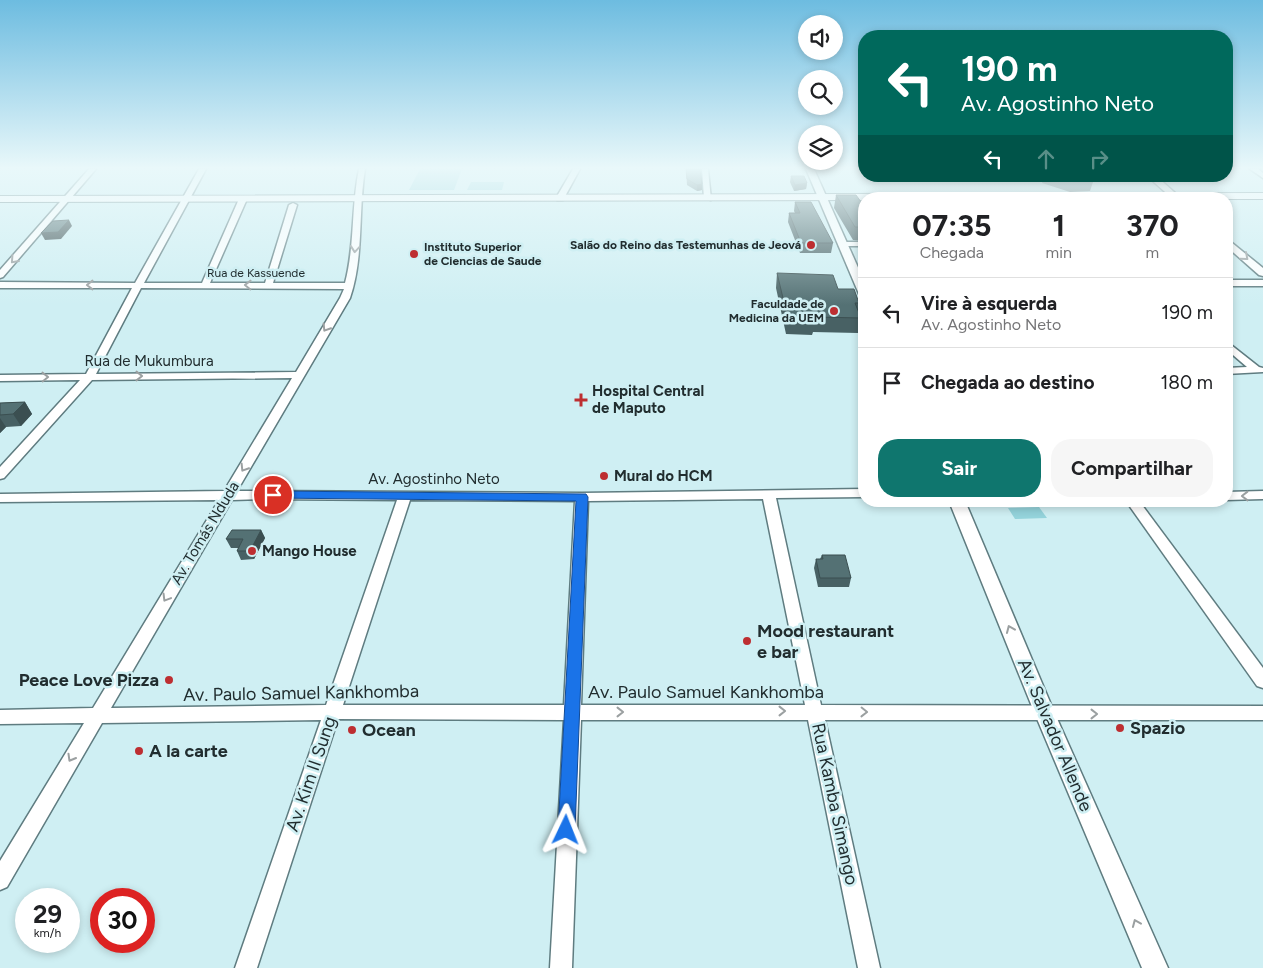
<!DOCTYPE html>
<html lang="pt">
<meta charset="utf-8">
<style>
:root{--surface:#fff;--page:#f6f6f6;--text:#202124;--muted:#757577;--line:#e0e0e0;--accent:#0f766e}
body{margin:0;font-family:Figtree,sans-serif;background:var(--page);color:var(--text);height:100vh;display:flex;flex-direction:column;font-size:19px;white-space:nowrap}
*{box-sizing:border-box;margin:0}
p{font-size:16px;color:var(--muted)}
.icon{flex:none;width:28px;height:28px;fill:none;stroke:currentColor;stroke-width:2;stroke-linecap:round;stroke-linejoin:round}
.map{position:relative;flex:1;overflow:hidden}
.sheet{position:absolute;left:858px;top:192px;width:375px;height:315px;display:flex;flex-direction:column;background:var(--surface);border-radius:20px;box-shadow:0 2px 8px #0003}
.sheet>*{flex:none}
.top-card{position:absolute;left:858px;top:30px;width:375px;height:152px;border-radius:20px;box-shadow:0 2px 8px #0003;background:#00695c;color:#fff;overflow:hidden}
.fabs{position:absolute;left:798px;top:15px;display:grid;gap:10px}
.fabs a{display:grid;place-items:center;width:45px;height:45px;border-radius:50%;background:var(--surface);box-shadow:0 2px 8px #0003;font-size:25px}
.speed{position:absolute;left:15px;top:888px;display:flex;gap:10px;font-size:25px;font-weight:700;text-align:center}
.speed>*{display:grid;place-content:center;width:65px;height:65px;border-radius:50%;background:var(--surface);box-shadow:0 2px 8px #0003;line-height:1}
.speed small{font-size:12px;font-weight:400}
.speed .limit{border:8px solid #d22;background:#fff;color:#111}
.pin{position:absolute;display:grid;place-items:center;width:42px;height:42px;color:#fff;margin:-21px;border:2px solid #fff;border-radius:50%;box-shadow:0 1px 5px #0007}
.me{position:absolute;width:55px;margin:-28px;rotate:2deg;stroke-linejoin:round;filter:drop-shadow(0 0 4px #0008)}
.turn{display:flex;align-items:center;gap:18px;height:105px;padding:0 20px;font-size:22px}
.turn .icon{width:65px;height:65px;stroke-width:2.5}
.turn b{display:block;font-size:35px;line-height:42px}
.lanes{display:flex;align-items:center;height:48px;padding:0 20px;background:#0003;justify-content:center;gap:25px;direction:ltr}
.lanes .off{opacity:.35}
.eta{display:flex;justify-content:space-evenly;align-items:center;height:85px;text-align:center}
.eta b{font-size:30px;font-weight:700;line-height:35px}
.primary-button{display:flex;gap:10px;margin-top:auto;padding:10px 20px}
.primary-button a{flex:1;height:58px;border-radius:20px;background:var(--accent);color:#fff;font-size:20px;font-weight:700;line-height:58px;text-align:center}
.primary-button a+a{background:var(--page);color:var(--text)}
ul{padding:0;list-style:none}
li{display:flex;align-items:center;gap:15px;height:70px;padding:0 20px;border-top:1px solid var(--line)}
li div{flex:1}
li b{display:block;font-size:19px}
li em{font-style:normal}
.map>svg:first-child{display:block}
.green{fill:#94d3db}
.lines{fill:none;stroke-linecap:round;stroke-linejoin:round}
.minor-casing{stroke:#5f7c80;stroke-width:3}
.tertiary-casing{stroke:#5f7c80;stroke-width:3}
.primary-casing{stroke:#5f7c80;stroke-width:2}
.minor{fill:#fff;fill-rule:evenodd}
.tertiary{fill:#fff;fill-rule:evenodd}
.primary{fill:#fff;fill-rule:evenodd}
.wall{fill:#486164}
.shaded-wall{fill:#3b4f51}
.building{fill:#547174;stroke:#3b4f51}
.oneway{stroke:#9ba0a1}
.route{fill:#1a73e8;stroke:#114b97}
.poi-dot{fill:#bd2e31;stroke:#cfeff3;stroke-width:2}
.labels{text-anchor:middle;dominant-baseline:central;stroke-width:5;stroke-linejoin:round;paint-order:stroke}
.far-poi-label{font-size:12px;font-weight:bold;fill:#212d2f;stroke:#cfeff3;text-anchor:end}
.far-street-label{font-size:12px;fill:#212d2f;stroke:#cfeff3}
.street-label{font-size:15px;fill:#212d2f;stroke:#cfeff3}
.poi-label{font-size:15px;font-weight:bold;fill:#212d2f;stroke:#cfeff3;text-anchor:start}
.near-poi-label{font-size:18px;font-weight:bold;fill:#212d2f;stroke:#cfeff3;text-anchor:start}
.near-street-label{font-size:18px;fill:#212d2f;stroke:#cfeff3}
</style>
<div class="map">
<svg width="1263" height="968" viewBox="0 0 1263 968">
<rect width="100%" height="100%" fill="#cfeff3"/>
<g class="green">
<polygon points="420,169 462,169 454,190 409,190"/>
<polygon points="471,182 504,182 502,190 467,190"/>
<polygon points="1039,507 1047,518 1015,519 1008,508"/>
</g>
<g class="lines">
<g class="minor-casing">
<g id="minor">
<polygon points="89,169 96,169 3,277 0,278 0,270"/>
<path d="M 199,169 L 206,169 L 144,283 L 202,283 L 239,199 L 243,197 L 247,199 L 210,283 L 265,283 L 289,205 L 293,203 L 297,205 L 273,283 L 345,283 C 355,246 351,207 359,169 L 365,169 C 358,212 364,257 350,298 L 237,491 L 582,493 L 864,489 L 864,497 L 776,498 L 821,705 L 1263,706 L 1263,720 L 825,720 L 880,968 L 858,968 L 808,720 L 581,720 L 572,968 L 550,968 L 564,720 L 338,719 L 257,968 L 235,968 L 321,720 L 102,723 L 7,887 L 0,890 L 0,861 L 84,723 L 0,724 L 0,710 L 93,708 L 219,500 L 0,502 L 0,494 L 224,491 L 292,378 L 92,380 L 4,478 L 0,479 L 0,467 L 80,380 L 0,381 L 0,375 L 86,374 L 132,288 L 0,288 L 0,282 L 135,283 ZM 141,288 L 344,289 L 340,298 L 296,372 L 96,374 ZM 264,499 L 397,500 L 326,705 L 111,708 L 232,500 ZM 763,499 L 805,705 L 581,705 L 588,501 ZM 410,500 L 575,501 L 564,705 L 343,705 Z"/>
<polygon points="573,169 580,169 563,200 557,200 556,198"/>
<polygon points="702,169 708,169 711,200 704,198"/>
<polygon points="1250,169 1258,169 1263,173 1263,178"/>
<rect x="839" y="242" width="25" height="4"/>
<rect x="1226" y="280" width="37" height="6"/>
<polygon points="1226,341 1259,367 1263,368 1263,372 1226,374 1226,368 1247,367 1226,349"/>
<polygon points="1263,491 1263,499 1226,500 1226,492"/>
<polygon points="1126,501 1139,501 1263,668 1263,688 1257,686"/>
</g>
</g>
<g class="tertiary-casing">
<g id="tertiary">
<polygon points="806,169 814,169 864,281 864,297 859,294"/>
<polygon points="1147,176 1156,176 1182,199 1173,199"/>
<polygon points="1226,238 1263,268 1263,276 1259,275 1226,246"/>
<polygon points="949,501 965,501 1055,714 1168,968 1142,968 1035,714"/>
</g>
</g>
<g class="primary-casing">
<polygon id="primary" points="1263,193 1263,199 864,199 864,200 0,202 0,196"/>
</g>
<use href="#minor" class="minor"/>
<use href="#tertiary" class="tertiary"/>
<use href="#primary" class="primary"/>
</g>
<g class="wall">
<polygon points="686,169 700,169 702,184 702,190 697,191 687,185"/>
<polygon points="791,176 807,183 806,189 794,191 790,182"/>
<polygon points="1044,176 1087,176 1093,182 1090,191 1070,192 1042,183"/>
<polygon points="836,195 864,206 864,241 853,240 834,208"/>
<polygon points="795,202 833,243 831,253 800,253 788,222 789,213 795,213 794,211"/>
<polygon points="777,273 838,289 859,303 858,310 861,318 858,333 813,332 812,335 786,334 776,288"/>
<polygon points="25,402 32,414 21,426 6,427 0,433 0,403"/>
<polygon points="261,530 265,538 254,559 241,560 237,551 238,548 231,548 226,539"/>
<polygon points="822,555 851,578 849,587 818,587 814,568 816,559 820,559"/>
</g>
<g class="shaded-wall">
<polygon points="807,183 806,189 794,191 795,185"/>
<polygon points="702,184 702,190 697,191 697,185"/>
<polygon points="69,220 72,226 61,239 45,240 41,233"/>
<polygon points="25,402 32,414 21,426 13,414"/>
<polygon points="0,418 6,427 0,433"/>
<polygon points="261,530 265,538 254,559 250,551"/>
</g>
<g class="building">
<polygon points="686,169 700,169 702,184 697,185 687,179"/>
<polygon points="791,176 804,176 807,183 795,185"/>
<polygon points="1053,176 1087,176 1093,182 1073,182"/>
<polygon points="836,195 856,195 864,206 864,227 855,227"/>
<polygon points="795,202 811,202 833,243 801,243 789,213 800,213"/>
<polygon points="69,220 58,232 41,233 53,221"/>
<polygon points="777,273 833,275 838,289 854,289 859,303 855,303 861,318 814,317 815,320 788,319"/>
<polygon points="25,402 13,414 0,415 0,403"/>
<polygon points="232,530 261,530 250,551 237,551 243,539 226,539"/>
<polygon points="822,555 845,555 851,578 820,578 816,559 823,559"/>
</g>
<defs><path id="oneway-chevron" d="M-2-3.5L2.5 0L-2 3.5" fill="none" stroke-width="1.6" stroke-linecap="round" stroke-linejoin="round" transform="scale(1.25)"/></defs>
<g class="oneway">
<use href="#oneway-chevron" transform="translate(355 249) rotate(95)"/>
<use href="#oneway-chevron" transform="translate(1245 257) rotate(41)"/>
<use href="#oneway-chevron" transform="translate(14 260) rotate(132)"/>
<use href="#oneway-chevron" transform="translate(90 285) rotate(-180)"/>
<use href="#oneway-chevron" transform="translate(248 285) rotate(-179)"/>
<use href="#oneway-chevron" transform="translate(326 328) rotate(122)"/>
<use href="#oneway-chevron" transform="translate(139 376)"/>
<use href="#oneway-chevron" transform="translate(45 377) rotate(-1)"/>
<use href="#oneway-chevron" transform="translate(244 468) rotate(122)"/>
<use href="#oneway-chevron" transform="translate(1245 496) rotate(180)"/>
<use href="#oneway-chevron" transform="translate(166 598) rotate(121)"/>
<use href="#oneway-chevron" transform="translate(1010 629) rotate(-113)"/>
<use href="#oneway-chevron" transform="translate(782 711)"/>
<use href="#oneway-chevron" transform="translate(620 712)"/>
<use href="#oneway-chevron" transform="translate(864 712) rotate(1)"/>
<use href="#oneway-chevron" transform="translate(1094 714)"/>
<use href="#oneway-chevron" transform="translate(71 758) rotate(120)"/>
<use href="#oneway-chevron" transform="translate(1136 923) rotate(-113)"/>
</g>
<linearGradient id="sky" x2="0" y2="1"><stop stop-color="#6dbce0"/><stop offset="0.55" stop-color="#e9f8fa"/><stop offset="1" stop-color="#e9f8fa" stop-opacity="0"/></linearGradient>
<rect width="1263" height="305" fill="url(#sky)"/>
<polygon class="route" points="273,491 586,494 588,497 575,830 572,837 566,839 560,837 558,830 576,501 269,498 267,495 269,492"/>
<g class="poi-dot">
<circle cx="811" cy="245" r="5"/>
<circle cx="414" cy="254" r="5"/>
<circle cx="834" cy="311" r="5"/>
<path d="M578.5 392.5h5v5h5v5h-5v5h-5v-5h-5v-5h5z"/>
<circle cx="604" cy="476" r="5"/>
<circle cx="252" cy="551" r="5"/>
<circle cx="747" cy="641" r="5"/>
<circle cx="169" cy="680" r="5"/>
<circle cx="1120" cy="728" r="5"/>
<circle cx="352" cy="730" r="5"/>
<circle cx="139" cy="751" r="5"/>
</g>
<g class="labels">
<g class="far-poi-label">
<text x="801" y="245">Salão do Reino das Testemunhas de Jeová</text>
<text x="424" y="247" text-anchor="start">Instituto Superior<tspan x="424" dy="14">de Ciencias de Saude</tspan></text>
<text x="824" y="304">Faculdade de<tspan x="824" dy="14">Medicina da UEM</tspan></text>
</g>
<g class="far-street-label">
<text x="256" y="273">Rua de Kassuende</text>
</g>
<g class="street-label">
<text x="149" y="361">Rua de Mukumbura</text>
<text x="434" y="479">Av. Agostinho Neto</text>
<text transform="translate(205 533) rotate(-59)">Av. Tomás Nduda</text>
</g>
<g class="poi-label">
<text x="592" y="391">Hospital Central<tspan x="592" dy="17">de Maputo</tspan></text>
<text x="614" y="476">Mural do HCM</text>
<text x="262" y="551">Mango House</text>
</g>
<g class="near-poi-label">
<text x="757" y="631">Mood restaurant<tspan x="757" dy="21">e bar</tspan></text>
<text x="159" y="680" text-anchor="end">Peace Love Pizza</text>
<text x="1130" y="728">Spazio</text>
<text x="362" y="730">Ocean</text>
<text x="149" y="751">A la carte</text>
</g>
<g class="near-street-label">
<text x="706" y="692">Av. Paulo Samuel Kankhomba</text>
<text transform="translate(301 693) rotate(-1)">Av. Paulo Samuel Kankhomba</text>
<text transform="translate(1055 735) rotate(67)">Av. Salvador Allende</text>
<text transform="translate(311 774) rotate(-71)">Av. Kim II Sung</text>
<text transform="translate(835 804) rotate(78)">Rua Kamba Simango</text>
</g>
</g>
</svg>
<div class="fabs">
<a><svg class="icon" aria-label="sound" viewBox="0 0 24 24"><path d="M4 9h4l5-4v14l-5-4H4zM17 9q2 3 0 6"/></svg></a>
<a><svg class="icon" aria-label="search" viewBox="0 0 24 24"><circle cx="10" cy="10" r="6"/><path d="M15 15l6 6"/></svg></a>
<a><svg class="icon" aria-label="layers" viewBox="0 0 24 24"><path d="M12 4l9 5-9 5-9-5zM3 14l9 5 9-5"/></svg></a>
</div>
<div class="speed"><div>29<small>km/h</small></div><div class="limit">30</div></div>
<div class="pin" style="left:273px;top:495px;background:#d93025"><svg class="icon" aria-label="arrive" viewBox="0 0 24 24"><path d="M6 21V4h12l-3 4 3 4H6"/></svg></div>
<svg class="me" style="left:566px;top:830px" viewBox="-20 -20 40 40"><path d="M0-17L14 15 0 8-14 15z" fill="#1a73e8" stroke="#fff" stroke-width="4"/></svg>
<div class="top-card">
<div class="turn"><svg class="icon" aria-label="left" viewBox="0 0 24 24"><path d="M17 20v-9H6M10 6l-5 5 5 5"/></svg><div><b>190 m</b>Av. Agostinho Neto</div></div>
<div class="lanes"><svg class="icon" aria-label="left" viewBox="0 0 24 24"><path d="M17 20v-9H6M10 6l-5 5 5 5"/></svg><svg class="icon off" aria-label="ahead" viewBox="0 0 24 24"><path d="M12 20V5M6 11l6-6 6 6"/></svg><svg class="icon off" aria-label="right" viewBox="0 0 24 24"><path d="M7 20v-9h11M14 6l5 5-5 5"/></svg></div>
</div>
<section class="sheet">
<div class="eta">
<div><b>07:35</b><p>Chegada</p></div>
<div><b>1</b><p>min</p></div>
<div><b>370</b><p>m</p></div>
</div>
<ul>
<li><svg class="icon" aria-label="left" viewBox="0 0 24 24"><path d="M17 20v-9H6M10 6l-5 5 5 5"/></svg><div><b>Vire à esquerda</b><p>Av. Agostinho Neto</p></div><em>190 m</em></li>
<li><svg class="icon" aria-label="arrive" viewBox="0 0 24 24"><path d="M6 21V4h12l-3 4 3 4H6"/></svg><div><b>Chegada ao destino</b></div><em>180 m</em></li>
</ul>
<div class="primary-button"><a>Sair</a><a>Compartilhar</a></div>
</section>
</div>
